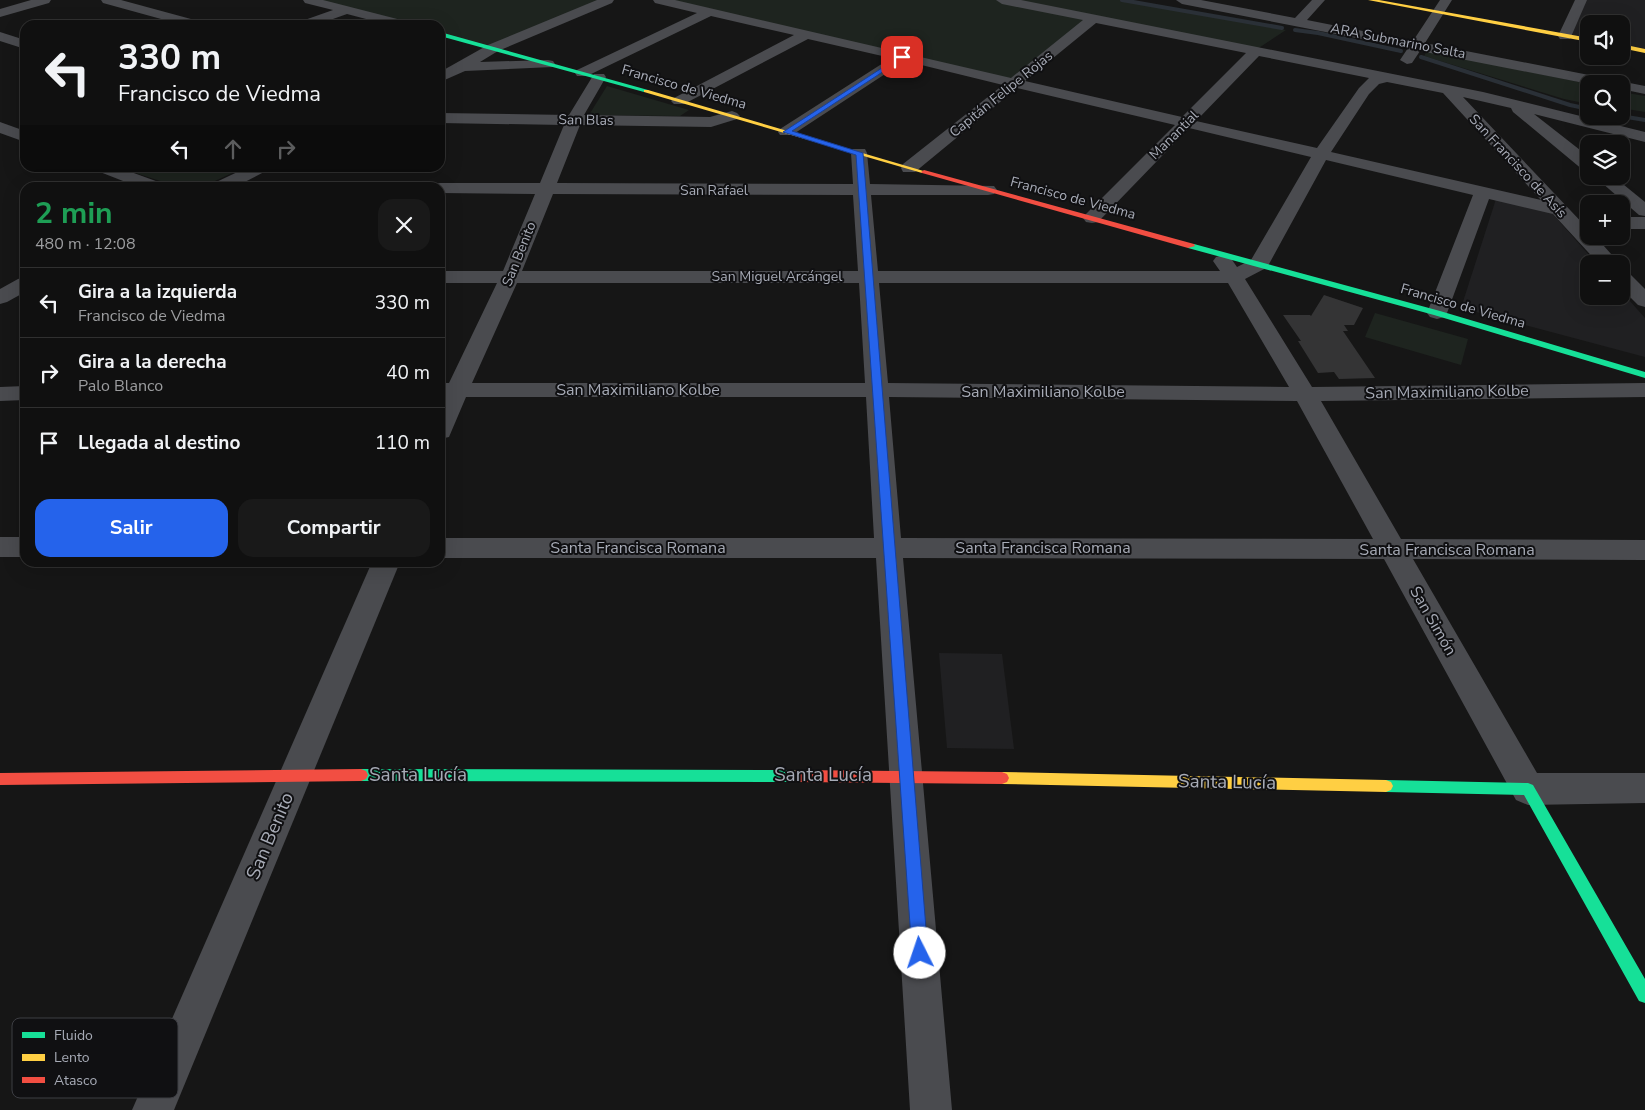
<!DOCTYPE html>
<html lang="es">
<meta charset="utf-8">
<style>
:root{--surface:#101010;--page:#191919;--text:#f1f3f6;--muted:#9c9d9f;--line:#303030;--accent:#2563eb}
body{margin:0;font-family:"Nunito Sans",sans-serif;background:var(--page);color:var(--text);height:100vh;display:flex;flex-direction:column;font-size:19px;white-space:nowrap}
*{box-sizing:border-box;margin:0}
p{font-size:16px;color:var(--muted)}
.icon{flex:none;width:28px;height:28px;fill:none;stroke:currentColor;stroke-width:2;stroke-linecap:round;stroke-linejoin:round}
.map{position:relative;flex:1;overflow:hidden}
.side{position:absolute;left:20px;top:182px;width:425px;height:385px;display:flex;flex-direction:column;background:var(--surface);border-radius:15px;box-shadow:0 5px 20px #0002,0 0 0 1px var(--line)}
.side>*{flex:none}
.hud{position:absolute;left:20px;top:20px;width:425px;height:152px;border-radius:15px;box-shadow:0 5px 20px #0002,0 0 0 1px var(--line);background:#101010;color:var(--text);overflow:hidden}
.fabs{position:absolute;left:1580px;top:15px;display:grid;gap:10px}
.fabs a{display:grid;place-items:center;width:50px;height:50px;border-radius:10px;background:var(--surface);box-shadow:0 5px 20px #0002,0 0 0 1px var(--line);font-size:25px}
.pin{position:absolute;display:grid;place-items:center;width:42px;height:42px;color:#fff;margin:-21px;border-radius:10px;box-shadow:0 2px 8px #0006}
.me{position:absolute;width:55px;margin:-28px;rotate:356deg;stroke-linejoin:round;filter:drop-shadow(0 0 4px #0008)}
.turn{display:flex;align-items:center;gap:18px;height:105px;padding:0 15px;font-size:22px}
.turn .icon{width:65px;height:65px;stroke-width:2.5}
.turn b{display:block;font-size:35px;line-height:42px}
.lanes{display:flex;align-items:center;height:48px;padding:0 15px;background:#0003;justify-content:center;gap:25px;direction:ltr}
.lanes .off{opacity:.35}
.round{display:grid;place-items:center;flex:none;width:52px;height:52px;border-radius:15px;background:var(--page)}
.head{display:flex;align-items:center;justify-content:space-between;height:85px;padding:0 15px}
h1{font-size:30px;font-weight:700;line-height:38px;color:#1e9e55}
.button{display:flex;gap:10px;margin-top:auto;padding:10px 15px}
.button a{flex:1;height:58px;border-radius:15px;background:var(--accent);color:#fff;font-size:20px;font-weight:700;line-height:58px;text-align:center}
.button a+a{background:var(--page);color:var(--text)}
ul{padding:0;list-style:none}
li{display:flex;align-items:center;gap:15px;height:70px;padding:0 15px;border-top:1px solid var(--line)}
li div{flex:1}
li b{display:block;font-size:19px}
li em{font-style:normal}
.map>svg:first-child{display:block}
.built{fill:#202022}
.green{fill:#1e241f}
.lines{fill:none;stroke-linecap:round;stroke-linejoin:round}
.stream{stroke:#2a3037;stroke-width:4}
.building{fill:#343435}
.street{fill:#4a4b4f;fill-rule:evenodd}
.fast{fill:#16e098;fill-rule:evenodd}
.slow{fill:#ffcf43;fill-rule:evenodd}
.jam{fill:#f24e42;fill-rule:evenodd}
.route{fill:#2563eb;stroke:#184099}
.labels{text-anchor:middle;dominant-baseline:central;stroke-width:4;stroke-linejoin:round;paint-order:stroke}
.far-street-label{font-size:14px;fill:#a7abb6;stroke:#101012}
.street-label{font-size:16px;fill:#a7abb6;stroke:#101012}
.near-street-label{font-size:19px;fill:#a7abb6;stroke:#101012}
.key{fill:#101012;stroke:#3d3e43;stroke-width:1}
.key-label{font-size:14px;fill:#a7abb6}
</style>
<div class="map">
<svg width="1645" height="1110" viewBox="0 0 1645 1110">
<rect width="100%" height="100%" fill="#161616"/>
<g class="built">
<polygon points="1585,0 1645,0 1645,50 1621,46 1621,24 1589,24 1589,40 1566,36"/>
<polygon points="1496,199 1551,212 1597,264 1589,264 1589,296 1621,296 1621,291 1645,318 1645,357 1461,308"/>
<polygon points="939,653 1002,654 1014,749 947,748"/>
</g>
<g class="green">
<polygon points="312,0 607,0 493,48 440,34 440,25 407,25"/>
<polygon points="662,0 1120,0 1286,30 1254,51 1093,18 1013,81"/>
<polygon points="1427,51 1589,84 1589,104 1564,99 1424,56"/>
<polygon points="607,86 689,110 680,116 589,115"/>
<polygon points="1621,92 1645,96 1645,112 1621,108"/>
<polygon points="120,168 243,168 202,187 182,188"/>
<polygon points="1375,313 1468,339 1461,365 1365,337"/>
</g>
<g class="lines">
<g class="stream">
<polyline points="1122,0 1282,28"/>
<polyline points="1295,30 1318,33 1401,51"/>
<polyline points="1421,57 1570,105 1589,109"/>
<polyline points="1621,116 1645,120"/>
</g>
</g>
<polygon class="building" points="1324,295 1363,308 1354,325 1344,325 1348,331 1343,331 1375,378 1339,379 1334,372 1318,373 1298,341 1301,341 1283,315 1310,315 1311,316"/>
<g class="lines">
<g class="street">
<polygon points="31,0 51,0 49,3 0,17 0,9"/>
<polygon points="101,0 121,0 202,22 204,25 183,25 103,3"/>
<polygon points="303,0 323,0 409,22 411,25 389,25 347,14 316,25 297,25 299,22 333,10 305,3"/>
<polygon points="597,0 614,0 612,3 498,51 480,62 548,60 553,61 555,64 553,67 465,71 440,82 440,72 488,45"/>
<path d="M 653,0 L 675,0 L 1011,78 L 1083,20 L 1002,4 L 996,0 L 1021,0 L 1483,92 L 1645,132 L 1645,142 L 1534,114 L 1589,157 L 1589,171 L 1583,170 L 1513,112 L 1511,108 L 1463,97 L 1589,230 L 1589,236 L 1595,236 L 1620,264 L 1599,264 L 1553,214 L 1489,199 L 1447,313 L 1444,317 L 1437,319 L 1430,317 L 1427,313 L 1473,195 L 1326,160 L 1269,264 L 1266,268 L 1245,279 L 1312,387 L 1645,383 L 1645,397 L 1321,401 L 1401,539 L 1645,540 L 1645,560 L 1413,559 L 1537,773 L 1645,773 L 1645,803 L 1528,805 L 1516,800 L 1384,559 L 903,558 L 952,1110 L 910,1110 L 876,558 L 440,558 L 440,538 L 874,538 L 866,397 L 466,397 L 449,437 L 440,439 L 440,403 L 442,397 L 440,397 L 440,383 L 449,383 L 497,283 L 440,283 L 440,271 L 503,271 L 535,194 L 440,193 L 440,188 L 432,188 L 434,184 L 440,183 L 540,183 L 564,125 L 440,123 L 440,113 L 569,115 L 594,74 L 604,74 L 606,77 L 584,115 L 710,117 L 732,111 L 737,113 L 740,116 L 737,119 L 711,127 L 580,125 L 557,183 L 853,184 L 851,153 L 853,149 L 865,149 L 867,153 L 870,184 L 994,186 L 997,190 L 994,194 L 988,195 L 871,195 L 878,271 L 1220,271 L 1213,261 L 1216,257 L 1223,255 L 1230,257 L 1237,267 L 1251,260 L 1311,157 L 1189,128 L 1098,222 L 1092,223 L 1086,222 L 1083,218 L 1086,214 L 1175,125 L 1017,88 L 915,172 L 903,172 L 901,168 L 903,164 L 1003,85 L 905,61 L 792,135 L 780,135 L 778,132 L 780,129 L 891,58 L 808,39 L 684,104 L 674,104 L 671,101 L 674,98 L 794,35 L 711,16 L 587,76 L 577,76 L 575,73 L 577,70 L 697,13 L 655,3 ZM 1096,23 L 1246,53 L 1182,117 L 1025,81 ZM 1259,56 L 1369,78 L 1359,88 L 1317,148 L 1196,121 ZM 1387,82 L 1443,93 L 1541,200 L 1331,152 L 1369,94 L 1379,84 ZM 553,194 L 853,195 L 858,271 L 522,271 ZM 517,283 L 859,283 L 865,383 L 472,383 ZM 879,283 L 1228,283 L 1289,387 L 888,383 ZM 889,397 L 1297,401 L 1373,539 L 901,538 Z"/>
<polygon points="1176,0 1201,0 1295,18 1312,0 1325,0 1307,20 1413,41 1440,0 1452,0 1425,43 1645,86 1645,94 1621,89 1621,84 1589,84 1420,51 1412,63 1407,64 1400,60 1408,48 1182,4"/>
<polygon points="1575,0 1587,0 1570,39 1560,39 1558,36"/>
<polygon points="0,32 25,40 25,49 0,41"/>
<polygon points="0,122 25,131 25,142 0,133"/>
<polygon points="98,168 120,168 164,184 166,188 141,188 100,172"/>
<polygon points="246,168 266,168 264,172 233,188 210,188 212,184"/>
<polygon points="1594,176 1613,176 1645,202 1645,216 1639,215"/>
<rect x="1621" y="217" width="24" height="12"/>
<polygon points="1621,270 1628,272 1645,289 1645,307 1638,305 1621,288"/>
<polygon points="25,277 25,292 7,302 0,304 0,289 18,279"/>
<polygon points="25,386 25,400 0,401 0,387"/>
<rect x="0" y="537" width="25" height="20"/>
<polygon points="372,562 400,562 174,1110 132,1110"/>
</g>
<g class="fast">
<polygon points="440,32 648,90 649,91 644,92 440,36"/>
<polygon points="1188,244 1194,244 1440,311 1645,372 1645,378 1434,315 1188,248"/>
<polygon points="361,769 796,770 801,772 803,776 801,780 796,782 361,781 356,779 354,775 356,771"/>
<polygon points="1386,780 1528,783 1533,785 1645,979 1645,1003 1639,1001 1524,795 1386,792 1381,790 1379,786 1381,782"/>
</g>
<g class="slow">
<polygon points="1368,0 1379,0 1589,38 1589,42"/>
<polygon points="1621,44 1645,49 1645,53 1621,48"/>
<polygon points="644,90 648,90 927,172 922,173 644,92"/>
<polygon points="1002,772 1386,780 1391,782 1393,786 1391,790 1386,792 1002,784 997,782 995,778 997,774"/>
</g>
<g class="jam">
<polygon points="924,170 1194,244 1195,246 1188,248 922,173 921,172"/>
<polygon points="361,769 366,771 368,775 366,779 361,781 0,785 0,773"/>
<polygon points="796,770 1002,772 1007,774 1009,778 1007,782 1002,784 796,782 791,780 789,776 791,772"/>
</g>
</g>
<polygon class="route" points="902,55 904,58 792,131 863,153 928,953 925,958 920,961 914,958 912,953 856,155 783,132"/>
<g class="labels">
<g class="far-street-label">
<text transform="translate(1398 41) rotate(11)">ARA Submarino Salta</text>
<text transform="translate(684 87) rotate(16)">Francisco de Viedma</text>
<text transform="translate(1001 94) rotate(-39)">Capitán Felipe Rojas</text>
<text transform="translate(586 120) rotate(1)">San Blas</text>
<text transform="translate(1174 135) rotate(-45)">Manantial</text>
<text transform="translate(1518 166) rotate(47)">San Francisco de Asís</text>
<text x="714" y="190">San Rafael</text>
<text transform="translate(1073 198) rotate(15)">Francisco de Viedma</text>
<text transform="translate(519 254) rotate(-68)">San Benito</text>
<text x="777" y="276">San Miguel Arcángel</text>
<text transform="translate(1463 306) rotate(16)">Francisco de Viedma</text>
</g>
<g class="street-label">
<text x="638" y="390">San Maximiliano Kolbe</text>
<text x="1043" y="392">San Maximiliano Kolbe</text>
<text transform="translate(1447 392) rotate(-1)">San Maximiliano Kolbe</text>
<text x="638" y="548">Santa Francisca Romana</text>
<text x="1043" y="548">Santa Francisca Romana</text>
<text x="1447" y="550">Santa Francisca Romana</text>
<text transform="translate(1433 621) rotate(60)">San Simón</text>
</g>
<g class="near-street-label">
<text x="418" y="775">Santa Lucía</text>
<text x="823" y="775">Santa Lucía</text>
<text transform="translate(1227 782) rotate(1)">Santa Lucía</text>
<text transform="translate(270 836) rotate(-67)">San Benito</text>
</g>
</g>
<rect x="12" y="1018" width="166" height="80" rx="8" class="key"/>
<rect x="22" y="1032" width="23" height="6" fill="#16e098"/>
<rect x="22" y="1054" width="23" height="7" fill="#ffcf43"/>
<rect x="22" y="1077" width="23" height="6" fill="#f24e42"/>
<g class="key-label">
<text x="54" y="1040">Fluido</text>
<text x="54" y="1062">Lento</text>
<text x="54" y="1085">Atasco</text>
</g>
</svg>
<div class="fabs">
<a><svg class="icon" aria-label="sound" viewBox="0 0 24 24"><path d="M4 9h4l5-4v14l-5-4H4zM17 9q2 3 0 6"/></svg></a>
<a><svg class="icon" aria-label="search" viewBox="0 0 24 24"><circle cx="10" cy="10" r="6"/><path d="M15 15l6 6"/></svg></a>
<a><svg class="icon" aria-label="layers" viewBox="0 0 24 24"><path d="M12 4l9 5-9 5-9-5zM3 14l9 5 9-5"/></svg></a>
<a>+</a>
<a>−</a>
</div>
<div class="pin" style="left:902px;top:57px;background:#d93025"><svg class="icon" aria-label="arrive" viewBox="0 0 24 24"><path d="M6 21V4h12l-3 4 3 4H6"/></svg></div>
<svg class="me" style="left:920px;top:953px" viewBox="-20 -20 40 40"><circle r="19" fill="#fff"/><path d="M0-13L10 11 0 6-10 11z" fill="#2563eb"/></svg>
<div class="hud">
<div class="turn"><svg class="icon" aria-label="left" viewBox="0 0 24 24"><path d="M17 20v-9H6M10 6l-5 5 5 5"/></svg><div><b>330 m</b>Francisco de Viedma</div></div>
<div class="lanes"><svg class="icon" aria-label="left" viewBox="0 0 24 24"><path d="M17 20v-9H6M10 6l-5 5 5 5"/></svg><svg class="icon off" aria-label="ahead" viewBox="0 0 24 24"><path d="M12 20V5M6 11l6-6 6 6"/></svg><svg class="icon off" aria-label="right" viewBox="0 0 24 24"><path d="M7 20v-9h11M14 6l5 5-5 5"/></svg></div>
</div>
<section class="side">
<div class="head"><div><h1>2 min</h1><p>480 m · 12:08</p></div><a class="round"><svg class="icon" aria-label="close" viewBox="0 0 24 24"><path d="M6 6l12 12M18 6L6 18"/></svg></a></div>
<ul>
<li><svg class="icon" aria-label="left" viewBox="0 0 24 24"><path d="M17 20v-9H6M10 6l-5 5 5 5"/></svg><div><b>Gira a la izquierda</b><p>Francisco de Viedma</p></div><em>330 m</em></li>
<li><svg class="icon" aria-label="right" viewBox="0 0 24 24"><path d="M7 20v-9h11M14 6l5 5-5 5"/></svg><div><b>Gira a la derecha</b><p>Palo Blanco</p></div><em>40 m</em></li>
<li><svg class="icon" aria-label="arrive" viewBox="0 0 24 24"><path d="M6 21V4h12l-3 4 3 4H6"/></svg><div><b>Llegada al destino</b></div><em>110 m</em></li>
</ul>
<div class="button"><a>Salir</a><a>Compartir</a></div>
</section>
</div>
